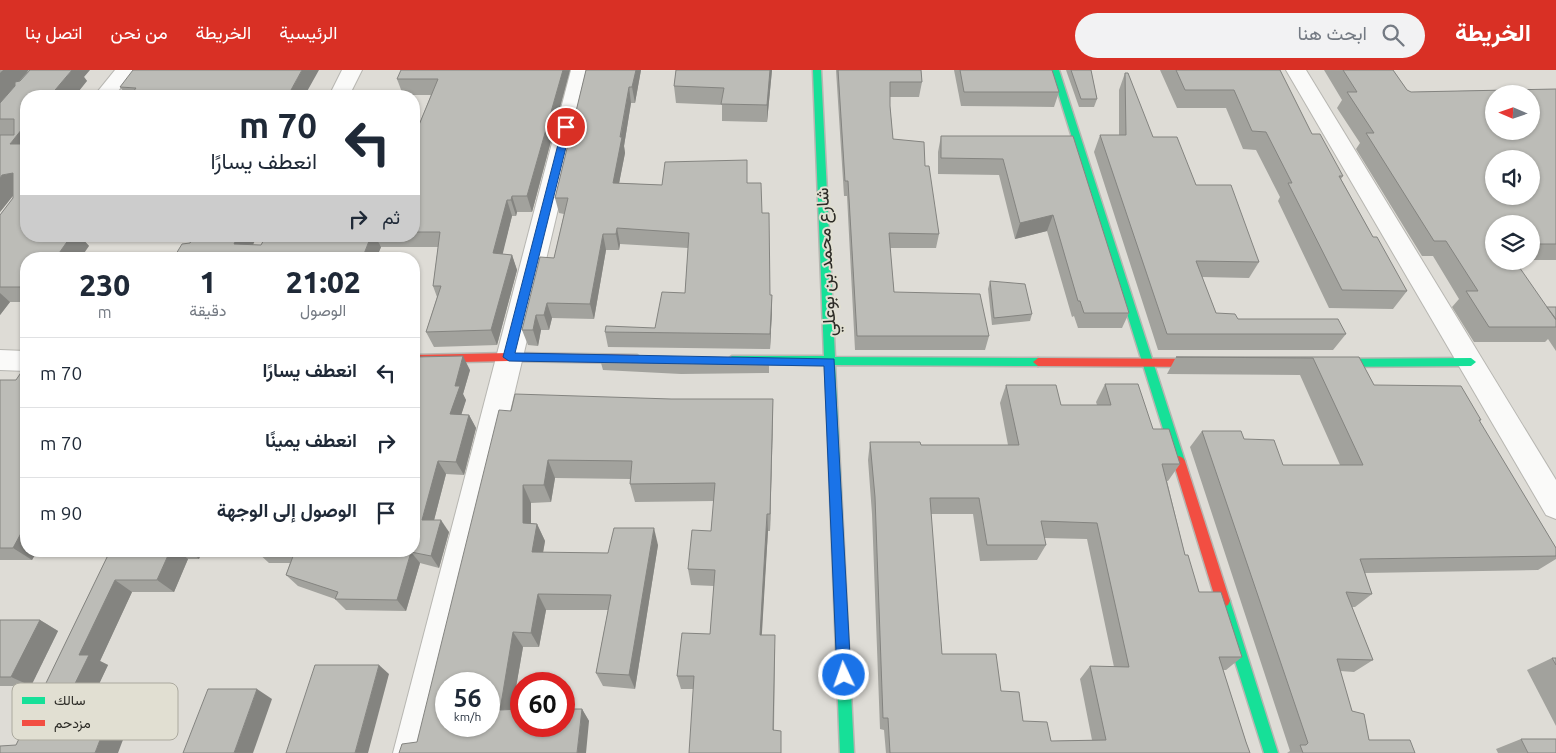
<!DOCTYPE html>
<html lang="ar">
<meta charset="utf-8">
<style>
:root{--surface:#fff;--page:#f2f2f3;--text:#1f2937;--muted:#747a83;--line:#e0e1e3;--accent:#d93025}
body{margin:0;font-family:Ubuntu,Vazirmatn,sans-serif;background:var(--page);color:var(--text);direction:rtl;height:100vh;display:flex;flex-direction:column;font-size:19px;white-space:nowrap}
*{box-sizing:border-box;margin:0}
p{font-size:16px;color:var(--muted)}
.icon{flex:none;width:28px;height:28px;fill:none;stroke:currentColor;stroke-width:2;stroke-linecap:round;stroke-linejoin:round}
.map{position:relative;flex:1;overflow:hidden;direction:ltr}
.panel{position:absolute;left:20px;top:182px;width:400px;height:305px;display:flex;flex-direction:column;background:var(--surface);border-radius:20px;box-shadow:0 1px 4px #0004;direction:rtl}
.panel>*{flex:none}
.banner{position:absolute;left:20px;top:20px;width:400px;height:152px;border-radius:20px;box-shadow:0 1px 4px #0004;direction:rtl;background:#fff;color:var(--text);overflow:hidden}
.needle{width:32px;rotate:272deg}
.fabs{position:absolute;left:1485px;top:15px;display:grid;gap:10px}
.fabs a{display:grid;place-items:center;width:55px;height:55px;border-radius:50%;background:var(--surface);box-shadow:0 1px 4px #0004;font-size:25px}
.speed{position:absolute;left:435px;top:602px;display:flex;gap:10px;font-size:25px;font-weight:700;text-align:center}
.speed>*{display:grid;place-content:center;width:65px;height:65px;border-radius:50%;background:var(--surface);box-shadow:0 1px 4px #0004;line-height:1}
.speed small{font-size:12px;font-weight:400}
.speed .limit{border:8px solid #d22;background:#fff;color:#111}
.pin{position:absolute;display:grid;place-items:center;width:42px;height:42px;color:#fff;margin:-21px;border:2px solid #fff;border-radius:50%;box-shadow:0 1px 5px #0007}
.me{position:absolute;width:55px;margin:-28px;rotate:357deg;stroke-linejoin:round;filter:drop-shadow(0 0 4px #0008)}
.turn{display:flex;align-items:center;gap:18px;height:105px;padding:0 20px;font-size:22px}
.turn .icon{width:65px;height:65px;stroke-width:2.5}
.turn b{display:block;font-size:35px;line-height:42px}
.then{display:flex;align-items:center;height:48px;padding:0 20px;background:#0003;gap:10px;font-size:19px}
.eta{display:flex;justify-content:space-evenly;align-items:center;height:85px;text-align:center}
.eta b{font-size:30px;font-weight:800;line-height:35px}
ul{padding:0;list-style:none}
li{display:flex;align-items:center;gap:15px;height:70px;padding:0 20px;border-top:1px solid var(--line)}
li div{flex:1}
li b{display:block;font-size:19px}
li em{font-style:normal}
header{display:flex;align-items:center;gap:30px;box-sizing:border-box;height:70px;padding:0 25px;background:var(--accent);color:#fff}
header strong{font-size:24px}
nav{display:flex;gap:28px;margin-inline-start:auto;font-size:18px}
.search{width:350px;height:45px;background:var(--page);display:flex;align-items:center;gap:12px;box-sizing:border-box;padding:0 18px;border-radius:28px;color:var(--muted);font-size:19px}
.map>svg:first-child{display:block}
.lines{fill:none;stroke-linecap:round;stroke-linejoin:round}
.street-casing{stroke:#b7b6b1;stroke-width:2}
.fast-casing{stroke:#b7b6b1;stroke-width:3}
.jam-casing{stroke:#b7b6b1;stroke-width:3}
.street{fill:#fafaf9;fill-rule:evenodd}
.fast{fill:#16e098;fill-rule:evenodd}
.jam{fill:#f24e42;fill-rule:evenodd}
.wall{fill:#a2a29d;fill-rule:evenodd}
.shaded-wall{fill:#848480}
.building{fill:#bcbcb7;stroke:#848480;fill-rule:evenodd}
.route{fill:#1a73e8;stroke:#114b97}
.labels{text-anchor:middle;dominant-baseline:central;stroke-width:4;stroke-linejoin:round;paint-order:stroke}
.street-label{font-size:18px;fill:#2c2b26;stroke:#e1dfd2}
.key{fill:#e1dfd2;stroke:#aba99e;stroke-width:1}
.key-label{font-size:14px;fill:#2c2b26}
</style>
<header>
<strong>الخريطة</strong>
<div class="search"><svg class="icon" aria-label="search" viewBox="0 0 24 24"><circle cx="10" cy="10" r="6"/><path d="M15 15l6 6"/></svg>ابحث هنا</div>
<nav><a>الرئيسية</a><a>الخريطة</a><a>من نحن</a><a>اتصل بنا</a></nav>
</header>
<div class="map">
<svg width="1556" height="683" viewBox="0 0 1556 683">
<rect width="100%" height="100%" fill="#dedcd6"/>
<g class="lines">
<g class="street-casing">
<g id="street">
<polygon points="115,0 135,0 114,26 94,26"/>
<polygon points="342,0 362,0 349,26 329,26"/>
<polygon points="571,0 591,0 429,683 393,683"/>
<polygon points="1286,0 1306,0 1556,410 1556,449 1546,445"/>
<polygon points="0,280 26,281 26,301 0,300"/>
</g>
</g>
<g class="fast-casing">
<g id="fast">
<polygon points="813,0 821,0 835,287 1038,288 1043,292 1038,296 835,295 854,683 840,683 825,295 732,294 727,290 732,286 824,286"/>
<polygon points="1051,0 1059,0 1185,391 1183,394 1179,396 1175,394 1173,391"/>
<polygon points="1471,288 1476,292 1471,296 1325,297 1320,293 1325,289"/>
<polygon points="1223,525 1228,527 1230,531 1278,683 1264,683 1216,531 1218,527"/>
</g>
</g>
<g class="jam-casing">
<g id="jam">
<polygon points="509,283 637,285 642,289 637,293 509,291 414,293 414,285"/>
<polygon points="1038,288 1209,289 1214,293 1209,297 1038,296 1033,292"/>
<polygon points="1179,386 1183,388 1185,391 1230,531 1228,535 1223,537 1218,535 1216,531 1173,391 1175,388"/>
</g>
</g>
<use href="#street" class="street"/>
<use href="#fast" class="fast"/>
<use href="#jam" class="jam"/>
</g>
<g class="wall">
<polygon points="0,0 84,7 87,11 26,26 26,166 80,166 89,176 26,189 26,232 10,232 0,245 0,145 13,128 13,125 0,142 14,65 0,65"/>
<polygon points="570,0 532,142 517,142 516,146 512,146 502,184 512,185 517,200 497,275 434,277 426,262 437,227 433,216 438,177 381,177 376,189 173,189 190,173 194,166 257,166 253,175 261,175 266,166 414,166 414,67 431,25 403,25 397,9"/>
<polygon points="586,0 641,0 635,33 631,33 624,76 625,83 619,113 662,115 747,113 762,143 770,225 772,225 772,240 770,279 608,277 605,262 655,258 685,223 688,178 620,174 619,180 606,180 594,249 552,248 549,260 541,260 538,276 528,275 522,260 554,188 564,144 559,143 555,128"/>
<polygon points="676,0 772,0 767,52 722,51 722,35 676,33 674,16"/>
<polygon points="836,0 921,0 922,12 919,27 890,27 890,36 893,69 925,96 939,164 936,178 890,178 894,222 989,266 985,280 855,280 847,126 844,126"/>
<polygon points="954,0 1052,0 1059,22 1054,37 961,36"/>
<polygon points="1066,0 1091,0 1097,29 1094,37 1079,37"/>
<polygon points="1160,0 1280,0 1312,64 1343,106 1341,109 1373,167 1407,221 1393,239 1329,238 1278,131 1280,127 1256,80 1243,79 1226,38 1177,38"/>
<polygon points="1324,0 1393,0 1407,20 1411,22 1556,19 1556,190 1531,190 1531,154 1494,154 1494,191 1547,237 1556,237 1556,281 1548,269 1545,272 1474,272 1452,237 1459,229 1433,186 1422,186 1356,79 1360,73 1337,38 1342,30"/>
<polygon points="1125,3 1153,67 1196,115 1259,192 1249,208 1202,207 1216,243 1238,249 1346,264 1333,280 1158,280 1094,82 1100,65 1119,65 1119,20"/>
<polygon points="120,17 305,25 306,26 127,26"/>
<polygon points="941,66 1073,66 1129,243 1122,258 1078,258 1074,246 1072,247 1047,161 1015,169 999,105 938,104 938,82"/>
<polygon points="990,211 1032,244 1030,251 992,255 988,219"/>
<polygon points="599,286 769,289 769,303 681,304 603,300"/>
<polygon points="414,287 470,300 463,324 466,330 461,345 469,345 476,358 464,405 446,404 434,450 449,462 439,498 420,493 406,541 346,540 335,529 298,516 286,505 290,493 269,493 256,481 414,481"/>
<polygon points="1176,287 1359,287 1374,315 1481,350 1479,351 1556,478 1556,489 1538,500 1365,503 1372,524 1355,537 1352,537 1373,590 1354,602 1340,601 1352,641 1369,670 1415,683 1287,683 1290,681 1190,377 1202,361 1244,369 1283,395 1340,395 1300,305 1167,304"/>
<polygon points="0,310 26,481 37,481 32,490 0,490"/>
<path d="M 1105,314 L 1153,359 L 1180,394 L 1168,411 L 1167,411 L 1185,485 L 1199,522 L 1242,587 L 1226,600 L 1223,600 L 1246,672 L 1250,683 L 886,683 L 884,660 L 880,659 L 872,444 L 868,390 L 870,372 L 921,375 L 1008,375 L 1000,333 L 1006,315 L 1061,335 L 1097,335 L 1096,332 ZM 931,444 L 973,444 L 980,491 L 1037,490 L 1046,475 L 1044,468 L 1087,469 L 1114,597 L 1090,596 L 1080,609 L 1092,670 L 1051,671 L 1023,651 L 1001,621 L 942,584 Z"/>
<polygon points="671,329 773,329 770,461 768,461 761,565 775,580 774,660 781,683 693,619 681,619 677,606 710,564 714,516 691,515 688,499 711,461 714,431 635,432 630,414 630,409 555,408 551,432 531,433 531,453 537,454 545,471 543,483 608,483 658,475 635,619 603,616 596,603 608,540 546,540 539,577 523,577 512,640 582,639 589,651 417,672 511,341"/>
<polygon points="110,481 202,481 199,489 188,489 174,522 132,522 100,591 108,595 91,630 135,638 16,675"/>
<polygon points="0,550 40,550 58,561 31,616 0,616"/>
<polygon points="1552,588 1556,588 1556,656 1527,600"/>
<polygon points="1521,669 1556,683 1498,683 1496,679"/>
</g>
<g class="shaded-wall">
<polygon points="3,0 29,0 0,33 0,3"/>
<polygon points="72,0 90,0 84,7 87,11 75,26 50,26"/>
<polygon points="302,0 319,0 305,25 306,26 294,26 291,20"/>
<polygon points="563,0 570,0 532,142 527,126"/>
<polygon points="636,0 641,0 635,33 632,17"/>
<polygon points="770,0 772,0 767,52 767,35"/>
<polygon points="629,17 631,33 624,76 625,83 616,129 613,113"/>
<polygon points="26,54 26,87 10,74"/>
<polygon points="13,103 17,121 0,142 0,108 2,105"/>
<polygon points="512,126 517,142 516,146 511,130"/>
<polygon points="507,130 512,146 499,199 493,183"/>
<polygon points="1053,145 1047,161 1015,169 1020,153"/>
<polygon points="617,158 620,174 619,180 616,164"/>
<polygon points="603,164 606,180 594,249 590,234"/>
<polygon points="71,166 80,166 89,176 80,189 55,189"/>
<polygon points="238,166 257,166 246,189 234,174"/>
<polygon points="371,166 375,166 381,177 376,189 362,189"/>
<polygon points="512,185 517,200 497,275 491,260"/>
<polygon points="0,223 10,232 0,245"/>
<polygon points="772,225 772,240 770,279 770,264"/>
<polygon points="547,233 552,248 549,260 544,245"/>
<polygon points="536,245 541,260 538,276 533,260"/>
<polygon points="463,286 470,300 463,324 466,330 457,358 450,344 455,316"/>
<polygon points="773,329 773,348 770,461 770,444"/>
<polygon points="469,345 476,358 464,405 456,392"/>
<polygon points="548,390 555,408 551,432 544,415"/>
<polygon points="438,391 446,404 431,462 422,450"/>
<polygon points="523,415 531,433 531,470 523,453"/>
<polygon points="767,444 768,461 761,579 760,565"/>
<polygon points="441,450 449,462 439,498 431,486"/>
<polygon points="26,454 26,481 37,481 32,490 13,478"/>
<polygon points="537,454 545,471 540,499 532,482"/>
<polygon points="654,458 658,475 635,619 629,605"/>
<polygon points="170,481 179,481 188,489 174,522 157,510"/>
<polygon points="190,481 202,481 199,489"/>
<polygon points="411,482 420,493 406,541 397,530"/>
<polygon points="115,510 132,522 100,591 108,595 86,642 66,632 79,585"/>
<polygon points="538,524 546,540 539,577 531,563"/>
<polygon points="40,550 58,561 31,616 11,607"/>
<polygon points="513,562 523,577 510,652 500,640"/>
<polygon points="379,595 389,604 368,683 355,683"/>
<polygon points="257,619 272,629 253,683 234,683"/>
<polygon points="116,628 135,638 118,683 95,683"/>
<polygon points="582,639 589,651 586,683 577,683"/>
</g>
<g class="building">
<polygon points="30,0 72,0 50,26 26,26 26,54 10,74 26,74 26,166 71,166 55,189 26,189 26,217 0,217 0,145 13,128 13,103 2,105 0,108 0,65 14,65 14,49 0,49 0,33 15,16 15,12 20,11"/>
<polygon points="133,0 302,0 291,20 303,20 299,26 130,26 136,18 120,17"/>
<polygon points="401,0 563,0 527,126 512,126 511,130 507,130 502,149 493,183 512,185 491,260 426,262 441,216 433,216 440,162 414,162 414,67 438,9 397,9"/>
<polygon points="586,0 636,0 632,17 629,17 620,67 622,67 613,113 662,115 665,92 747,90 747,113 761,113 762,143 769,143 770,225 772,225 770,264 605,262 606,256 655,258 662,222 685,223 689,163 617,158 616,164 603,164 590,234 547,233 544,245 536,245 533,260 522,260 540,187 554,188 568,128 555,128"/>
<polygon points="676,0 770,0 767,35 721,34 724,18 674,16"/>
<polygon points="838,0 921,0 922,12 890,12 890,36 893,69 924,72 925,96 929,96 939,164 889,163 894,222 980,224 989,266 857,266 848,111 845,111"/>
<polygon points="960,0 1052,0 1059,22 964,22"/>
<polygon points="1071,0 1091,0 1097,29 1081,29"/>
<polygon points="1176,0 1280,0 1312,64 1320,64 1343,106 1339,106 1373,167 1377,167 1407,221 1342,220 1288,113 1292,113 1266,62 1252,61 1234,20 1185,20"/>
<path d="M 1343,0 L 1393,0 L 1407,20 L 1411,22 L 1556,19 L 1556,174 L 1531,174 L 1531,154 L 1494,154 L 1494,191 L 1515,191 L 1556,250 L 1556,257 L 1489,257 L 1466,221 L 1478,221 L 1446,171 L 1434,171 L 1366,63 L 1374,63 L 1347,22 L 1357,22 ZM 1494,24 L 1531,24 L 1531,61 L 1494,61 ZM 1494,89 L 1531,89 L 1531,126 L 1494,126 Z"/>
<polygon points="1125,3 1128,3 1153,67 1177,67 1196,115 1231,115 1259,192 1196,191 1216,243 1235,244 1238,249 1338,249 1346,264 1167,264 1100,65 1126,65"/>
<polygon points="941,66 1073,66 1129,243 1084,243 1080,231 1078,231 1053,145 1020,153 1003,89 941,88"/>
<polygon points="194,166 238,166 234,174 261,175 266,166 371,166 362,189 173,189 182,174 190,173"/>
<polygon points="990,211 1025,214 1032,244 994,248"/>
<polygon points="1547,237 1556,237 1556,249"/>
<polygon points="463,286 455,316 460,316 450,344 469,345 456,392 438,391 422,450 441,450 431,486 411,482 397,530 335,529 338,522 286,505 295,481 285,481 414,481 414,287"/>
<polygon points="599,286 769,289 679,290"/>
<polygon points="1176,287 1359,287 1374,315 1461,316 1481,350 1479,350 1556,478 1556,486 1360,489 1372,524 1346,522 1373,590 1337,589 1352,641 1364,644 1369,670 1410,670 1415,683 1303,683 1300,675 1306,675 1308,673 1202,361 1241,361 1244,369 1274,370 1283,395 1363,395 1313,288"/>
<polygon points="26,295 26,454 13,478 0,478 0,310 16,310"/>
<path d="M 1105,314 L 1138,314 L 1153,359 L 1169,359 L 1180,394 L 1162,394 L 1185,485 L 1188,485 L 1199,522 L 1221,522 L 1242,587 L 1219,587 L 1246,672 L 1250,683 L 890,683 L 888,648 L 883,648 L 875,427 L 870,372 L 920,372 L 921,375 L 1019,375 L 1006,315 L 1056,315 L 1061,335 L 1111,335 ZM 930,428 L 979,428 L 987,475 L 1046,475 L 1041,451 L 1097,453 L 1129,597 L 1090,596 L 1106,670 L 1051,671 L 1047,652 L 1023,651 L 1019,622 L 1001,621 L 996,584 L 942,584 Z"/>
<path d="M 515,324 L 671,329 L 773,329 L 770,444 L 767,444 L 760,565 L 775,565 L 773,660 L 781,661 L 781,683 L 689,683 L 694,606 L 677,606 L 682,563 L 710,564 L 715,500 L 688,499 L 692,460 L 711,461 L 715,413 L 630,414 L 632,391 L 548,390 L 544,415 L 523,415 L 523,453 L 537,454 L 532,482 L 608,483 L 614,458 L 654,458 L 629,605 L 596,603 L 611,525 L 538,524 L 531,563 L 513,562 L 500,640 L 521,639 L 521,656 L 564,656 L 564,639 L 582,639 L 577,683 L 399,683 L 402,674 L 417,672 L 499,340 L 511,341 ZM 446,614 L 489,614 L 489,656 L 446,656 Z"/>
<polygon points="110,481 170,481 157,510 115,510 79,585 89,585 66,632 116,628 95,683 0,683 0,676 16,675"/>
<polygon points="0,550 40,550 11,607 0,607"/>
<polygon points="1552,588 1556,588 1556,595"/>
<polygon points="315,595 379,595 355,683 286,683"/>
<polygon points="208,619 257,619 234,683 183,683"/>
<polygon points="1521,669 1556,669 1556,683 1528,683"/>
</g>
<polygon class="route" points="563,55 570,55 571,57 515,283 834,289 851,605 849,610 844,612 839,610 837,605 824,296 509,291 503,287"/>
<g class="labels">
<g class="street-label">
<text transform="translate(825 192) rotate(-93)">شارع محمد بن بوعلي</text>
</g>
</g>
<rect x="12" y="613" width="166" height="57" rx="8" class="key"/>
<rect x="22" y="627" width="23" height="7" fill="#16e098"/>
<rect x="22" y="650" width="23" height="6" fill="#f24e42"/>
<g class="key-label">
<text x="54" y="635">سالك</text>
<text x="54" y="658">مزدحم</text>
</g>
</svg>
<div class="fabs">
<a><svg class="needle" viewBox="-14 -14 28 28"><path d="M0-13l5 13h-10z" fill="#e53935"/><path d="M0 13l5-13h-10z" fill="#747a83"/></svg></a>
<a><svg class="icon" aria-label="sound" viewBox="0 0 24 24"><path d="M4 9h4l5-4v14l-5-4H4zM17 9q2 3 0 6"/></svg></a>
<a><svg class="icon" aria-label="layers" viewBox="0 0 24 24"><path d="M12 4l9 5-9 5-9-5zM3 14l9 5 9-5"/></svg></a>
</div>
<div class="speed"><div>56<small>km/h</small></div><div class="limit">60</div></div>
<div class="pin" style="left:566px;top:57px;background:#d93025"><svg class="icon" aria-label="arrive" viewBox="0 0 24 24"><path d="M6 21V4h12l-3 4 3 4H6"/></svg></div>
<svg class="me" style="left:844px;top:605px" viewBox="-20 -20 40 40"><circle r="17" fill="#1a73e8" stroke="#fff" stroke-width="3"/><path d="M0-11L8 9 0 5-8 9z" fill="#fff"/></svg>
<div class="banner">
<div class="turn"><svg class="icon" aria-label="left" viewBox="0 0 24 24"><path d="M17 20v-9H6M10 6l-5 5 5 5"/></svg><div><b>70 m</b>انعطف يسارًا</div></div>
<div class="then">ثم<svg class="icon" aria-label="right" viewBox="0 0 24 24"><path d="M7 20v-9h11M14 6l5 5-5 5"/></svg></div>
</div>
<section class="panel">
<div class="eta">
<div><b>21:02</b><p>الوصول</p></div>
<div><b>1</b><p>دقيقة</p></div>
<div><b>230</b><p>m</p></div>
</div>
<ul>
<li><svg class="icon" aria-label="left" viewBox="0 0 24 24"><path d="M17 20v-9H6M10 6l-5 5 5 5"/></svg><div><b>انعطف يسارًا</b></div><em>70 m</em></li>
<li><svg class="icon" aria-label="right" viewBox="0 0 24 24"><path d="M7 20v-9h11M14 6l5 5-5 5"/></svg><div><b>انعطف يمينًا</b></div><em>70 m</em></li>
<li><svg class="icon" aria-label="arrive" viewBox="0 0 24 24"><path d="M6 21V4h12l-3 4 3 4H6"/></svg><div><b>الوصول إلى الوجهة</b></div><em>90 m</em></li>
</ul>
</section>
</div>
